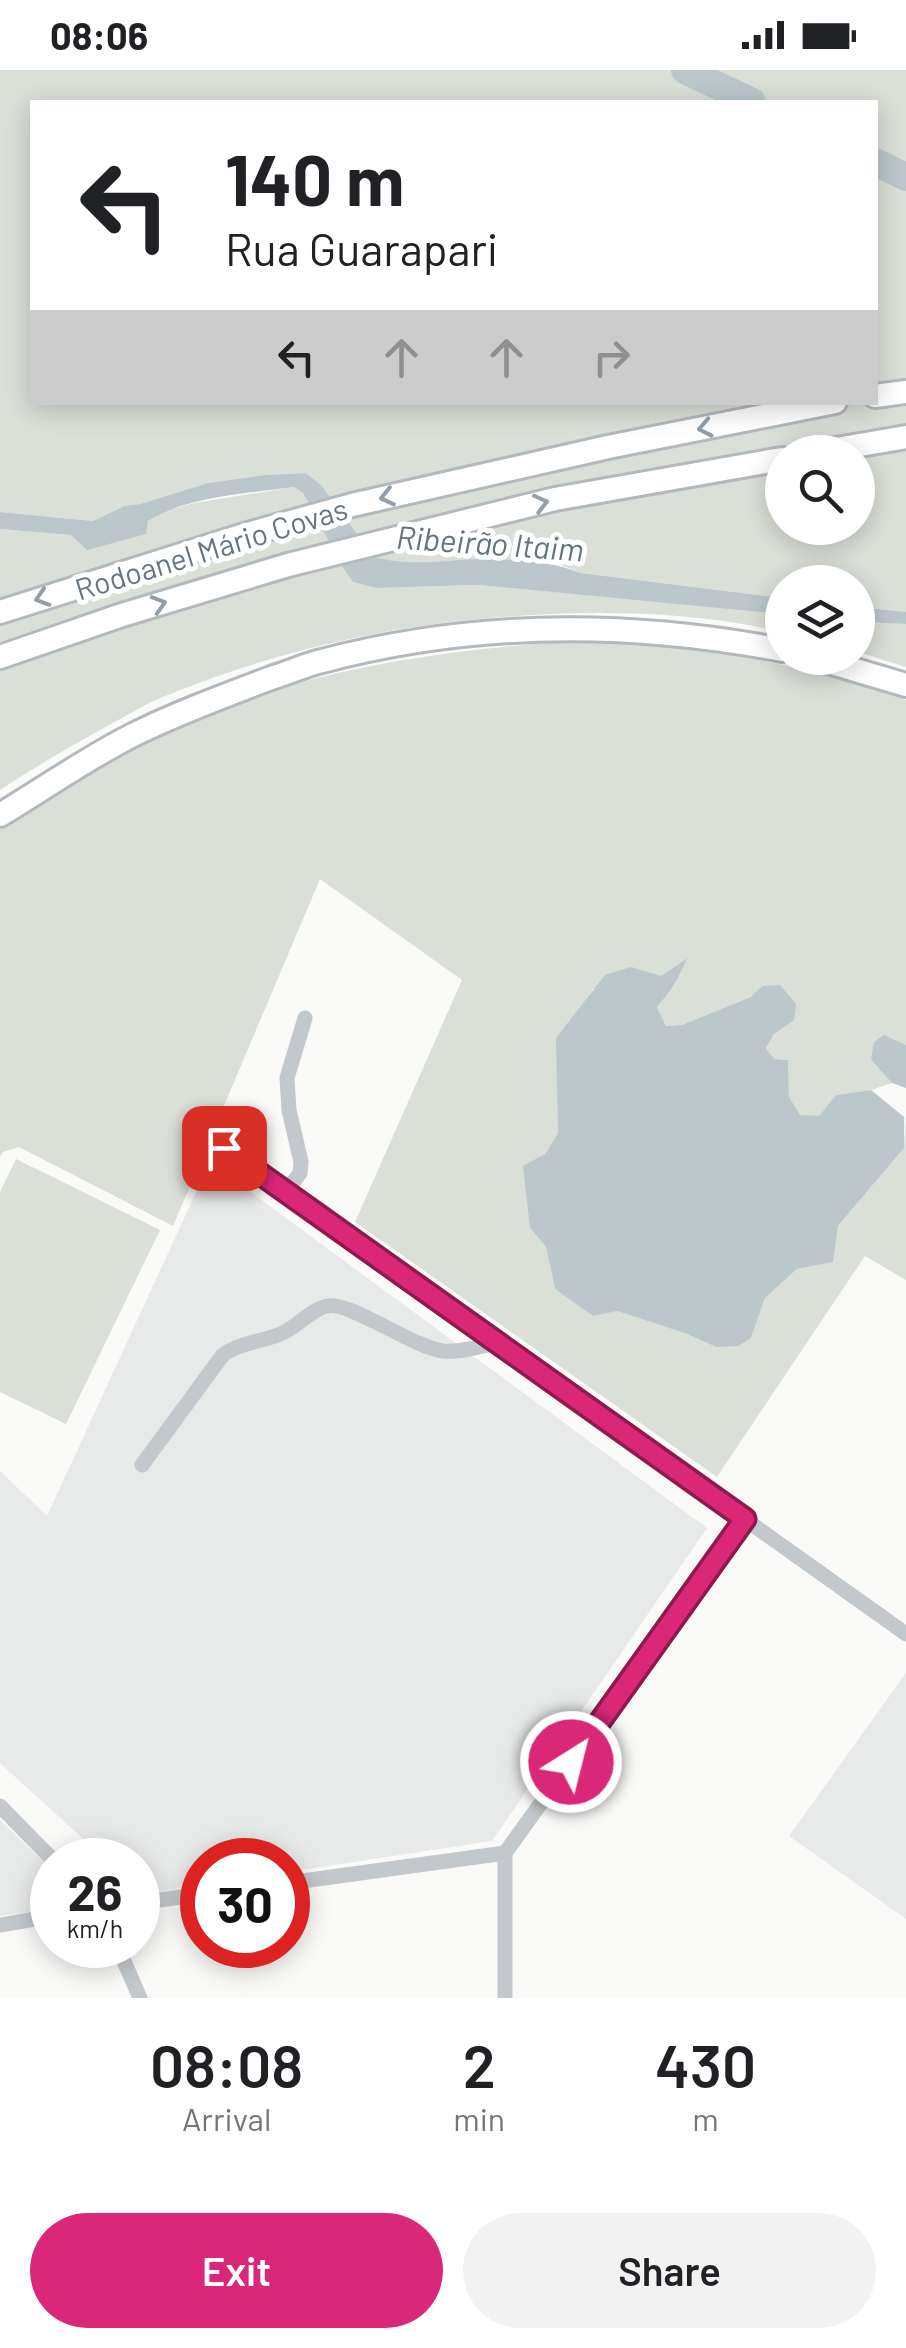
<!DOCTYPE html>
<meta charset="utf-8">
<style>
:root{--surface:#fff;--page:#f2f2f2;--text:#202124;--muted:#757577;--accent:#db2777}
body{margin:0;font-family:Barlow,sans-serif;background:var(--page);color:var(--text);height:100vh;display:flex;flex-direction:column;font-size:38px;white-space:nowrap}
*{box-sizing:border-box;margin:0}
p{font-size:32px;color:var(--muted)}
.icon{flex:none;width:55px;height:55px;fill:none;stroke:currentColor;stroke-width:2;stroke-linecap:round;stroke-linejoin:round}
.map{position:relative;height:1928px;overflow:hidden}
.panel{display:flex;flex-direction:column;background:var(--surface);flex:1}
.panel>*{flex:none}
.top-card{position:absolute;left:30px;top:30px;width:848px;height:305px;border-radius:0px;box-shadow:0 5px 25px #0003;background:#fff;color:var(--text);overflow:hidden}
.controls{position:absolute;left:765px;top:365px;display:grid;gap:20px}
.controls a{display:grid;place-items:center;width:110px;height:110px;border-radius:50%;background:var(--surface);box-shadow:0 5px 25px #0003;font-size:50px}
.speed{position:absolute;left:30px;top:1768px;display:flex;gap:20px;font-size:50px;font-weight:700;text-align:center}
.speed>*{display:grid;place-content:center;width:130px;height:130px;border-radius:50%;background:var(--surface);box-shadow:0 5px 25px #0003;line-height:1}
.speed small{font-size:25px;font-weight:400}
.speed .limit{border:15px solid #d22;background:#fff;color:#111}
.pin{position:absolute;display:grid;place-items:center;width:85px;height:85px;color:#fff;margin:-42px;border-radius:20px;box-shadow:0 5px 15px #0006}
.me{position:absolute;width:110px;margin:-55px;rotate:36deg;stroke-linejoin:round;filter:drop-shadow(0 0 8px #0008)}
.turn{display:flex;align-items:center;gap:35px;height:210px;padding:0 30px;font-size:45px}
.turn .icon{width:130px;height:130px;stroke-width:2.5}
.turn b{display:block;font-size:70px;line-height:85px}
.lanes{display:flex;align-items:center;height:95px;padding:0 30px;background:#0003;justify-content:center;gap:50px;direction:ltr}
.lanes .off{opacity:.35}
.eta{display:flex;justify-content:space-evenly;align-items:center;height:170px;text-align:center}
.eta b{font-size:60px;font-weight:600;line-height:70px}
.cta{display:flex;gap:20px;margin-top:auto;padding:20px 30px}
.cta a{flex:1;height:115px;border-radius:60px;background:var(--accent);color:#fff;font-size:40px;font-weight:600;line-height:115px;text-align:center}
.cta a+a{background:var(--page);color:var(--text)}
.status{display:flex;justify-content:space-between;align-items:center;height:70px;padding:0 50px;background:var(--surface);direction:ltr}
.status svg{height:28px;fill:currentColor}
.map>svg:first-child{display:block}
.built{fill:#e8e9e9}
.green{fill:#dadfd7;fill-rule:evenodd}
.water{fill:#bbc7cb}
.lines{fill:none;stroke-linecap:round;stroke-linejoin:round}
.river{stroke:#bbc7cb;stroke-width:28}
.highway-casing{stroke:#b4b9bd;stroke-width:28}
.minor{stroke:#c3c8cc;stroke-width:15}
.highway{stroke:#fff;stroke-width:22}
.oneway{stroke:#939fa8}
.route-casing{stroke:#8e194d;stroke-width:25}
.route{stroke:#db2777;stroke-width:18}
.labels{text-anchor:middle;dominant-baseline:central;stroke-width:10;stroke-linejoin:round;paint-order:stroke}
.street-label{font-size:30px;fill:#657683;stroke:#fff}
.water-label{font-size:32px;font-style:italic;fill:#60757c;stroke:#fff}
</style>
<div class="status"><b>08:06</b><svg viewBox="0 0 49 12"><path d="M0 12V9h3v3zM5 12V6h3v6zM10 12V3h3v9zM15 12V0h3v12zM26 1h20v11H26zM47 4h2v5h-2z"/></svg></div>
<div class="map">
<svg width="906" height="1928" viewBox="0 0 906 1928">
<rect width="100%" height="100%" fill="#fafaf8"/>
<g class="built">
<polygon points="210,1092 707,1458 492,1771 288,1802 288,1790 202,1790 202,1815 143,1824 138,1819 138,1790 106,1790 0,1693 0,1401 47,1446"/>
<polygon points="906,1603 906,1849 789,1766"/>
<polygon points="0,1750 52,1800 52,1839 0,1846"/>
</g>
<g class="green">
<path d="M 0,0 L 906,0 L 906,542 L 858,537 L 858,512 L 782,512 L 782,528 L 581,503 L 558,494 L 396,493 L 374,487 L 322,416 L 306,403 L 264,405 L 208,413 L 140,434 L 124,436 L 93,451 L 0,442 ZM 32,32 L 875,32 L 875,332 L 32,332 ZM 782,382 L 858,382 L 858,458 L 782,458 Z"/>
<path d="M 294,417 L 303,423 L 343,498 L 353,512 L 376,518 L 478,515 L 782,543 L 782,562 C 724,548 662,543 602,543 C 449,543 299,570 158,629 C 142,636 126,646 111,654 C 73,675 36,696 0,720 L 0,459 L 71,465 L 148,451 L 162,442 L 194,433 Z"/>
<polygon points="858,552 906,554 906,597 858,582"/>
<path d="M 561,572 C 587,572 614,571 639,573 C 730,580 820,601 906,630 L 906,975 L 884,966 L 871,990 L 892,1013 L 871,1020 L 836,1025 L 819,1046 L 800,1046 L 789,1027 L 788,990 L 774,989 L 766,978 L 774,964 L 762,916 L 752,927 L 682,955 L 666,956 L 657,937 C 670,923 682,907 685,889 L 661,906 L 593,919 L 572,952 L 557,968 L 558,1063 L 545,1084 L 530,1158 L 546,1177 L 555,1219 L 593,1245 L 617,1241 L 687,1264 L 716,1277 L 751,1268 L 765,1228 L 797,1199 L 832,1192 L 838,1156 L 904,1078 L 906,1045 L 906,1210 L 865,1186 L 717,1407 L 355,1152 L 462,910 L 320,809 L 173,1156 L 19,1077 L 3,1082 L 0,1087 L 0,757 C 87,701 181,647 281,618 C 373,591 467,579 561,572 Z"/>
<polygon points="16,1089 160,1160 66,1354 0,1322 0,1122"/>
</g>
<g class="water">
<path d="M 306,403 L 322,416 L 374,487 C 411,497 444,490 482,489 C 515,489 550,491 581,503 L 782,528 L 782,544 L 478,515 L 376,518 L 353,512 L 343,498 L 303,423 L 294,417 C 246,424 190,425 148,451 L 146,464 L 87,480 L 71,465 L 0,459 L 0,442 L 93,451 L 124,436 L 140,434 L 208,413 L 264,405 Z"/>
<polygon points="858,537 906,542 906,554 858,552"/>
<path d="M 687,888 C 680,907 671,922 657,937 L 666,956 L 682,955 L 751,927 L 762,916 L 780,915 L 796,934 L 794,950 L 774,964 L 766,978 L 774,989 L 788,990 L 789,1027 L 800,1045 L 819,1046 L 836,1025 L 871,1020 L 904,1047 L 904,1078 L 838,1156 L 833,1192 L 797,1199 L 765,1228 L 751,1268 L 738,1276 L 716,1277 L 687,1264 L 617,1241 L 593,1246 L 555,1219 L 546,1177 L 530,1158 L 523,1096 L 545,1084 L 558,1063 L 556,968 L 605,905 L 631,897 L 661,906 Z"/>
<polygon points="884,965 906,975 906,1018 892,1013 871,990 874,972"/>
</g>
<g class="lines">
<g class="river">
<polyline points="685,0 752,32"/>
<polyline points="875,92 906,107"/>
</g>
<g class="highway-casing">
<g id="highway">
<polyline points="875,326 906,322"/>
<polyline points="819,382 906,367"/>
<polyline points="0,542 244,465 352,435 608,377 835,332"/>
<polyline points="0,587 122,545 288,495 555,429 782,389"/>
<polyline points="815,588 906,615"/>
<path d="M 0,745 C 45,718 90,686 137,663 C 180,642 226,625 271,608 C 288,603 305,595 322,591 C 473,551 630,551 782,580"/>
</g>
</g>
<g class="minor">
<polyline points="224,1078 906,1564"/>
<polyline points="286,1122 300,1103 301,1092 289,1040 287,1008 305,948"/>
<path d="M 142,1395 L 222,1286 C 237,1273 262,1272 280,1264 C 297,1258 309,1240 327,1236 C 350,1231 410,1276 443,1281 C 461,1283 480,1276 497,1273"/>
<polyline points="0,1736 53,1790"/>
<polyline points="505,1783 745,1449"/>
<polyline points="288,1813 505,1783"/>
<polyline points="138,1833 202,1824"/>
<polyline points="0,1855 52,1846"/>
<polyline points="117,1875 140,1928"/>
<polyline points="505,1928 505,1783"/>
</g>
<use href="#highway" class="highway"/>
</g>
<defs><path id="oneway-chevron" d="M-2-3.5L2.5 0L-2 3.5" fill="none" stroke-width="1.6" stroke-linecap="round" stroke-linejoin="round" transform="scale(2.5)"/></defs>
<g class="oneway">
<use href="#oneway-chevron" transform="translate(705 358) rotate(169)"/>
<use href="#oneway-chevron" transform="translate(387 427) rotate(167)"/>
<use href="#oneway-chevron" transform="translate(541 433) rotate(-14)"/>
<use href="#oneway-chevron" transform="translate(42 528) rotate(162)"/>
<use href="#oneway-chevron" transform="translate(159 534) rotate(-17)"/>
</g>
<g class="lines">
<g class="route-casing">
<polyline id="route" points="224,1078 745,1449 571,1692"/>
</g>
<use href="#route" class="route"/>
</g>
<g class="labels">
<g class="street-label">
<text transform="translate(211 478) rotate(-17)">Rodoanel Mário Covas</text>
</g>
<g class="water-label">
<text transform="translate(490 472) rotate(4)">Ribeirão Itaim</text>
</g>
</g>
</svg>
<div class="controls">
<a><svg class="icon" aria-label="search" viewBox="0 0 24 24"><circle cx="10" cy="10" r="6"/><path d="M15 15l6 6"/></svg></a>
<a><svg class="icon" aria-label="layers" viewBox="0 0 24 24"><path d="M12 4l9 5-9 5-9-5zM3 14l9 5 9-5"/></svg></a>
</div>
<div class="speed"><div>26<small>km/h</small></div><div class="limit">30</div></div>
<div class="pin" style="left:224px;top:1078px;background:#d93025"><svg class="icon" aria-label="arrive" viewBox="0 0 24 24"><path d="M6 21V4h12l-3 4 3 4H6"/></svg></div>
<svg class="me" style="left:571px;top:1692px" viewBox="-20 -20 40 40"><circle r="17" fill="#db2777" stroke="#fff" stroke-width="3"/><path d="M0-11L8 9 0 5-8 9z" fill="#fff"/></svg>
<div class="top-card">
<div class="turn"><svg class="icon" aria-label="left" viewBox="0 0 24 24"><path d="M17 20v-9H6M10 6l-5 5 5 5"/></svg><div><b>140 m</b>Rua Guarapari</div></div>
<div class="lanes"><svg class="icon" aria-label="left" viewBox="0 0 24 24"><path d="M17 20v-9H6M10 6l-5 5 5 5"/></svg><svg class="icon off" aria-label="ahead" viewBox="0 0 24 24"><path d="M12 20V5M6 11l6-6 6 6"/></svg><svg class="icon off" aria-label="ahead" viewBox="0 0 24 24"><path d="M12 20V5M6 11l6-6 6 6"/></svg><svg class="icon off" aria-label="right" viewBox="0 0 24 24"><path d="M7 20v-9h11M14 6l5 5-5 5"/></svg></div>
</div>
</div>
<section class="panel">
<div class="eta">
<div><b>08:08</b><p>Arrival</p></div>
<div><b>2</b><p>min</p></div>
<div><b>430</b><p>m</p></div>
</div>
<div class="cta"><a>Exit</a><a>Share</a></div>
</section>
